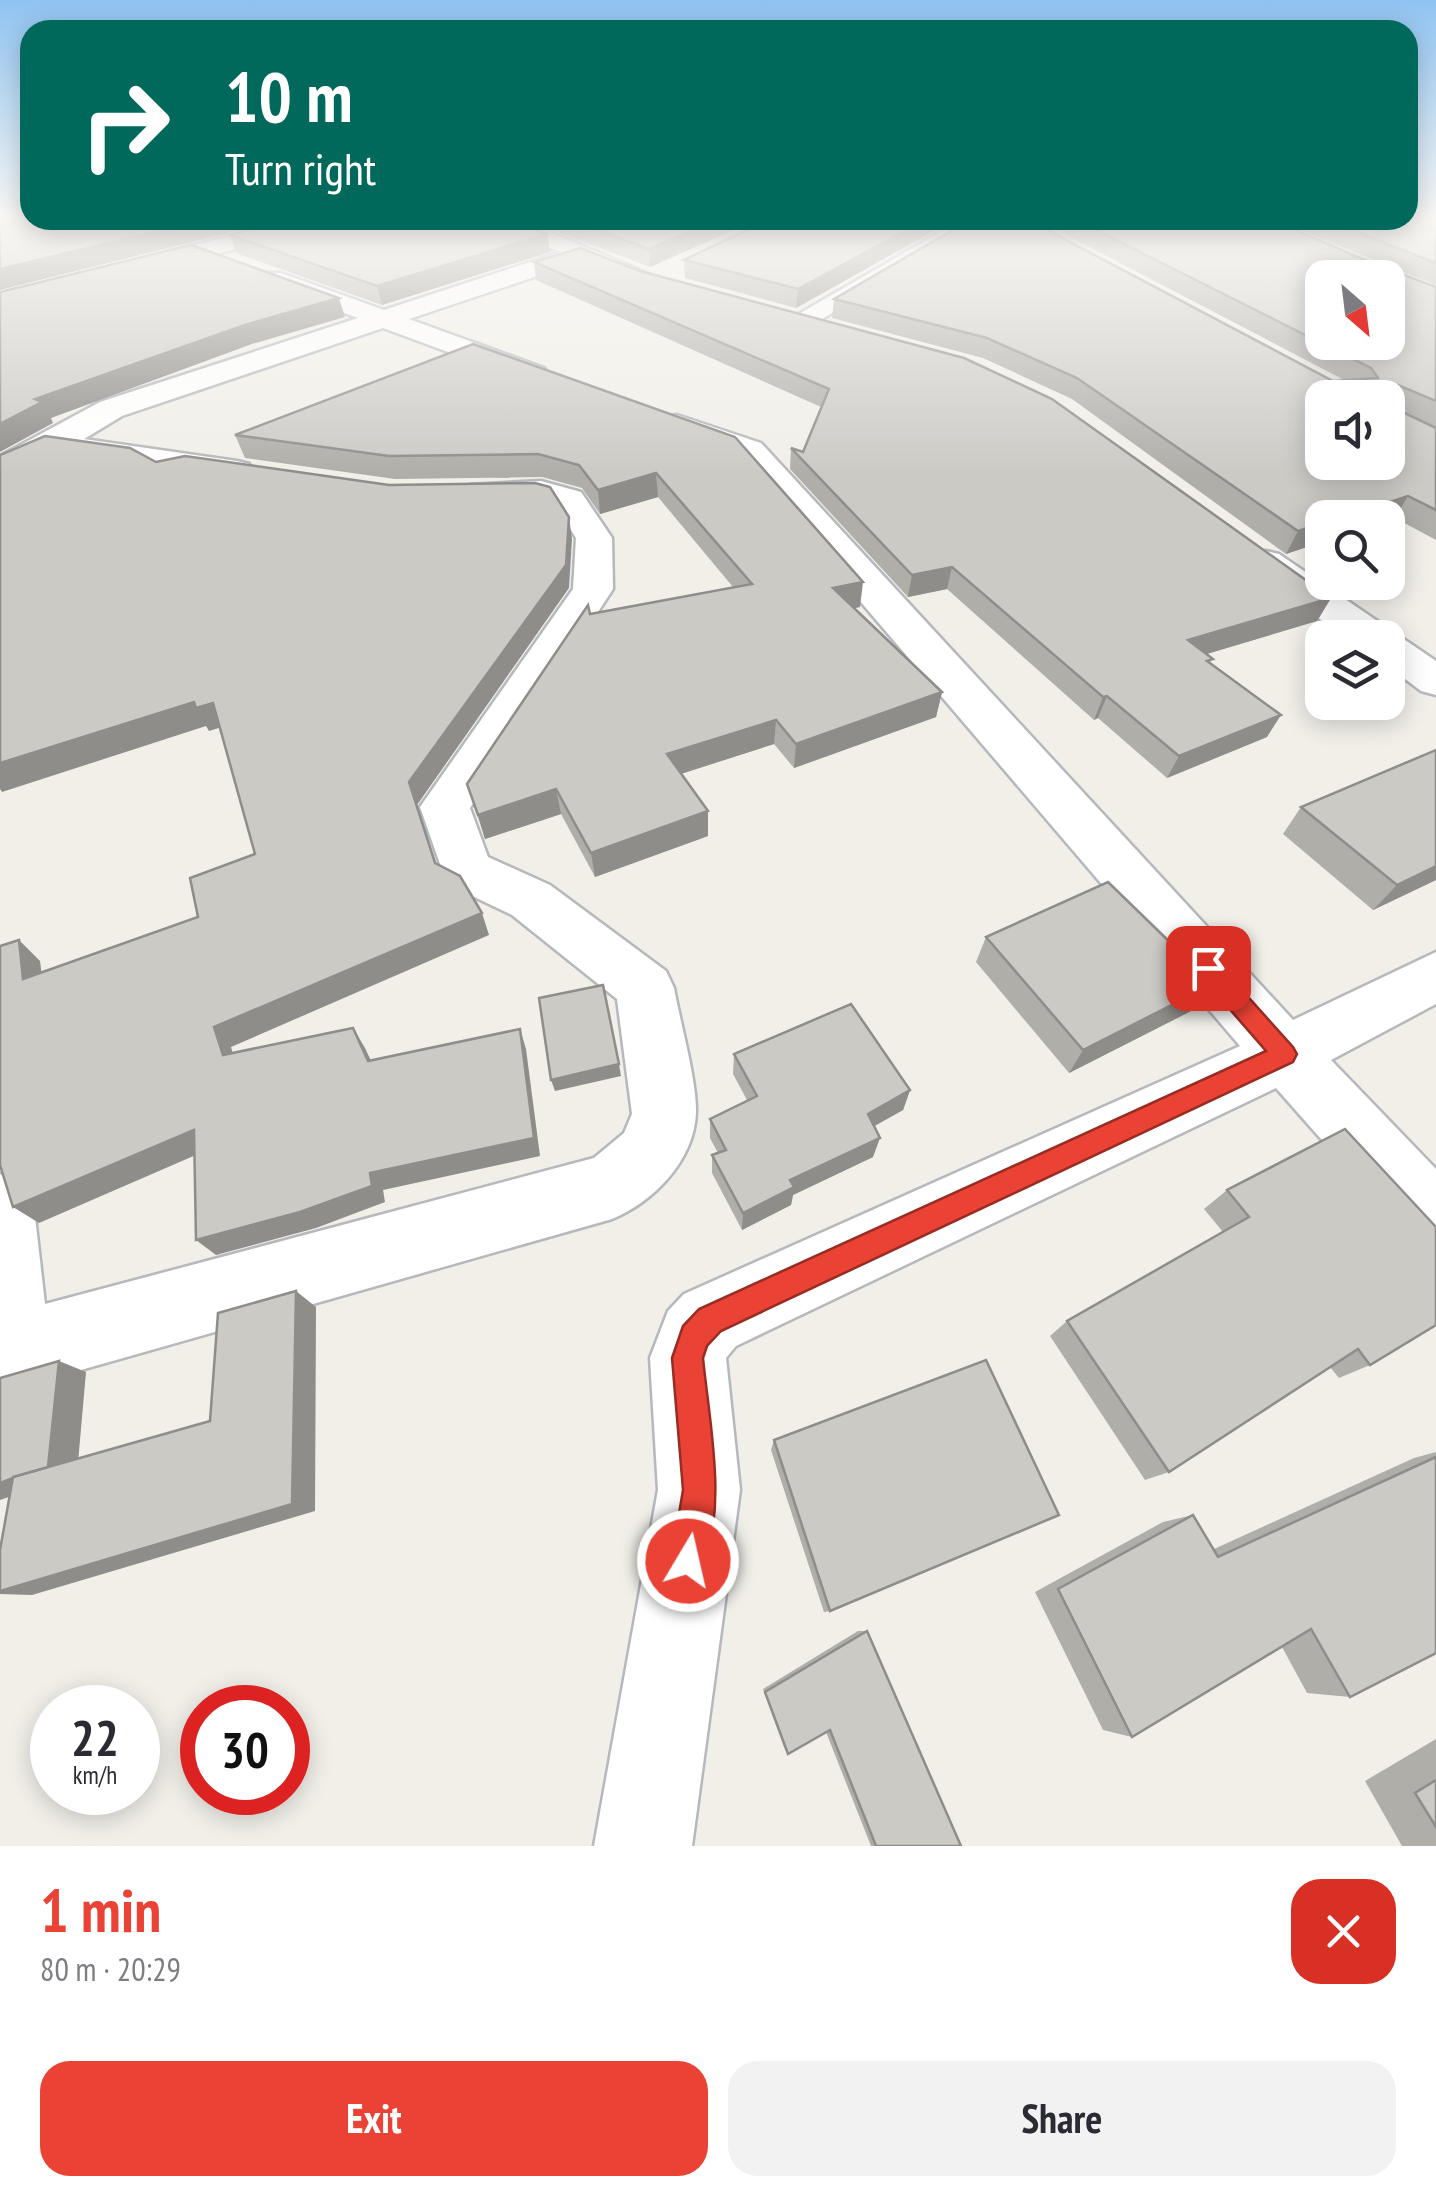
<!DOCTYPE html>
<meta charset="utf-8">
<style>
:root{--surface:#fff;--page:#f2f2f3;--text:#2b2b33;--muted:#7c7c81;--accent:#ea4335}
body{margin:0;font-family:"PT Sans Narrow",sans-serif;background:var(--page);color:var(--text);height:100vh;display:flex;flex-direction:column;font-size:38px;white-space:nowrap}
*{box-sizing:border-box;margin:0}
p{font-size:32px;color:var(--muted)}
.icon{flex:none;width:55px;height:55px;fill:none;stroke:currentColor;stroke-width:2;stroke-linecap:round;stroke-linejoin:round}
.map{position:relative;height:1846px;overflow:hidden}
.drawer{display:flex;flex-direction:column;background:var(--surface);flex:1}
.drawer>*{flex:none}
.top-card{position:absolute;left:20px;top:20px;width:1398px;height:210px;border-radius:30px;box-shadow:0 5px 25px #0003;background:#00695c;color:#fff;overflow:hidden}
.needle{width:65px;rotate:152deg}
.fabs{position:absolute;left:1305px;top:260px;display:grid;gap:20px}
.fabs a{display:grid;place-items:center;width:100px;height:100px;border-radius:20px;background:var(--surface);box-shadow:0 5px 25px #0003;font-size:50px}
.speed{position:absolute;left:30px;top:1685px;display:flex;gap:20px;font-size:50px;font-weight:700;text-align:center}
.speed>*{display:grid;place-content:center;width:130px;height:130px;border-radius:50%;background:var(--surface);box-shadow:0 5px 25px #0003;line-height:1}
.speed small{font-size:25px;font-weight:400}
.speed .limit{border:15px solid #d22;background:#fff;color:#111}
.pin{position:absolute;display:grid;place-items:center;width:85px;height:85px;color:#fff;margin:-42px;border-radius:20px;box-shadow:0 5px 15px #0006}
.me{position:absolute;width:110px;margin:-55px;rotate:9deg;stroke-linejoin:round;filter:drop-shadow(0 0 8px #0008)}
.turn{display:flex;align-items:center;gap:35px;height:210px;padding:0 40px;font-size:45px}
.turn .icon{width:130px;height:130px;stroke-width:2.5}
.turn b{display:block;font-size:70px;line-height:85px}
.round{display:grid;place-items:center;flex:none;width:105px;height:105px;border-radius:30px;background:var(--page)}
.summary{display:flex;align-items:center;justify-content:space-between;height:170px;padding:0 40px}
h1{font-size:60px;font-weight:700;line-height:75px;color:var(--accent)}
.primary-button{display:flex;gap:20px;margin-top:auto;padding:20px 40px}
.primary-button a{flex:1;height:115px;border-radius:30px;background:var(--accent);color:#fff;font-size:40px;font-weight:700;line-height:115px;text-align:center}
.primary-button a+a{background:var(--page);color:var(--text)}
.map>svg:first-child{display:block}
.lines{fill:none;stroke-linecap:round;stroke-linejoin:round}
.street-casing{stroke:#b5b8bc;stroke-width:5}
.street{fill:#fff;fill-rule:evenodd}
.wall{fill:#afaea9;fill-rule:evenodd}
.shaded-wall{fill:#8f8d8a}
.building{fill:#cccac5;stroke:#8f8d8a;stroke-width:2.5;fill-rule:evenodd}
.route{fill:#ea4335;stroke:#982c22;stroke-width:2.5}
</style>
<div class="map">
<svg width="1436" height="1846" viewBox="0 0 1436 1846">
<rect width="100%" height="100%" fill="#f1efe8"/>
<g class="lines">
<g class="street-casing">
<g id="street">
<polygon points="295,220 332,220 329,225 0,310 0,294"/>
<polygon points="473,220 510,220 538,227 658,278 646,285 582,261 409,319 544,368 549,374 544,380 524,380 383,328 122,416 84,439 237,461 249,464 254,471 249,478 237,481 62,452 0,479 0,456 100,402 358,318 263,283 260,278 263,273 281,273 384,310 561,252"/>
<polygon points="961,220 988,220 807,328 798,330 785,322"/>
<polygon points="677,415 761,443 1293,1020 1436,952 1436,1004 1331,1060 1436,1169 1436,1252 1412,1242 1276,1088 736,1346 726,1358 740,1490 692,1846 594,1846 658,1490 650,1358 668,1311 684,1294 1240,1046 737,457 666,431 661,424 666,417"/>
<path d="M 541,481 L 581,492 L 612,538 L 613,589 L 470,808 L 488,857 L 550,885 L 666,971 L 674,988 C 680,1022 697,1081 696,1113 C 694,1161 653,1202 612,1219 L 0,1393 L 0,1174 L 24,1184 L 34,1208 L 45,1304 L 594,1158 L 624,1133 L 632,1114 L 617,999 L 512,915 L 447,884 L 420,807 L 573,589 L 576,538 L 556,506 C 528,498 498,506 470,499 L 465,492 L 470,485 Z"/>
<polygon points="1266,551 1279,554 1436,661 1436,695 1421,691 1388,666 1388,638 1346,638 1253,570 1247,562 1253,554"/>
</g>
</g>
<use href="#street" class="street"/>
</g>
<g class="wall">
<path d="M 1436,216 L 1436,285 L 1394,268 L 1394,271 L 1436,287 L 1436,540 L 1395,518 L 1388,520 L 1388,518 L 1286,554 L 1072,399 L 983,358 L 832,318 L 834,299 L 970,220 L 1272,220 L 1372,263 L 1382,263 L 1276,220 L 1408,220 ZM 1057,230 L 1344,380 L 1333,381 L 1050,231 Z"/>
<polygon points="290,220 756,220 650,267 543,226 513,222 550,252 382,305 236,253 230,235"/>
<polygon points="953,220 796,308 685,278 684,260"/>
<polygon points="534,262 1331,598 1317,621 1206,654 1211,663 1267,737 1167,778 1098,718 1094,720 947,589 908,597 790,469 791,448 803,452 821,407 536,280"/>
<polygon points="473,344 860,607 854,608 942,692 936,717 794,768 774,744 681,774 708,811 708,836 595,877 561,814 485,839 467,784 590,614 733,587 658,497 600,514 582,488 542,477 395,479 245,458 235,435"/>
<polygon points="1436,750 1436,880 1373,910 1283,834 1301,807"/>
<polygon points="986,937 1195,1009 1069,1073 976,962"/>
<polygon points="734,1054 910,1090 903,1110 874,1126 873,1157 793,1195 791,1205 742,1230 712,1173 712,1155 718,1153 710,1138 710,1119 747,1100 733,1074"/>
<polygon points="1227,1190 1370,1365 1339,1378 1330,1367 1169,1472 1145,1480 1050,1336 1067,1321 1223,1232 1204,1209"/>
<polygon points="774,1440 830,1611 824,1612 771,1450"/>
<polygon points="1436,1452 1436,1653 1350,1697 1307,1693 1282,1647 1132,1737 1103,1730 1035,1592 1163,1522 1193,1515 1214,1549 1414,1458"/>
<polygon points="858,1631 867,1631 961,1846 871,1846 826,1732 788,1754 784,1747 763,1689"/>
<polygon points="1436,1739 1436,1846 1402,1846 1365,1781"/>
</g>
<g class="shaded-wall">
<polygon points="0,216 30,216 30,220 32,220 0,227"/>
<polygon points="204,220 280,220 0,290 0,269"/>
<polygon points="717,220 756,220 650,267 649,249"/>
<polygon points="925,220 953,220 796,308 798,289"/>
<polygon points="1047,220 1059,220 1057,230 1044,233"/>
<polygon points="547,234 550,252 382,305 377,286"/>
<polygon points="339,298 345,317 252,344 51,418 53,423 0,452 0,424 35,399 245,325"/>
<polygon points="656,473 658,497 600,514 598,490"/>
<polygon points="1408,496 1395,518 1388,520 1388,518 1340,518"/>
<polygon points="569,517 572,539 569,588 417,805 443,885 409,782"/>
<polygon points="1322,523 1322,542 1286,554 1298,531"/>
<polygon points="952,567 947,589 908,597 912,575"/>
<polygon points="863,582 860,607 830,613 833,588"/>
<polygon points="1331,598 1317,621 1177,663 1188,640"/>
<polygon points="942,692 936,717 794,768 796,744"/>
<polygon points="1107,696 1098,718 1094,720 1103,697"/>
<polygon points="194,702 213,703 225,726 209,731 206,726 2,792 0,789 0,763"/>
<polygon points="1281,715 1267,737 1167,778 1179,756"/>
<polygon points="776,720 774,744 668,778 667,754"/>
<polygon points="556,789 561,814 485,839 478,815"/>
<polygon points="708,811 708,836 595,877 591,853"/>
<polygon points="1436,866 1436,880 1373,910 1397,885"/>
<polygon points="482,913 489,935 231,1047 239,1075 223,1055 214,1027"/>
<polygon points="19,940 40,961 45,1000 23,979"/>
<polygon points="1213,984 1195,1009 1069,1073 1083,1050"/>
<polygon points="353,1028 365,1048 380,1080 368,1061"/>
<polygon points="520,1029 526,1049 540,1156 383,1190 385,1202 316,1228 216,1255 196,1240 370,1173"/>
<polygon points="619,1064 621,1076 555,1091 551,1080"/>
<polygon points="910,1090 903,1110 862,1133 868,1114"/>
<polygon points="194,1130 212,1148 39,1223 13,1207"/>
<polygon points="880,1138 873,1157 793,1195 791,1205 742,1230 743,1213 790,1180"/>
<polygon points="296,1291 316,1307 315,1511 32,1595 0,1594 0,1591 292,1504"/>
<polygon points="59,1361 86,1372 77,1474 0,1500 0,1483"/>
</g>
<g class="building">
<polygon points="1408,216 1436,216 1436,263 1326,220 1408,220"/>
<polygon points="41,220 204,220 0,269 0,229"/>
<polygon points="291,220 507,220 547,234 377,286 230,235"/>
<polygon points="570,220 717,220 649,249"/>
<polygon points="768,220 925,220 798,289 684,260"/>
<path d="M 970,220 L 1048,220 L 1049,231 L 1333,381 L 1378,378 L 1371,368 L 1076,220 L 1272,220 L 1372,263 L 1393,263 L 1394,271 L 1436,287 L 1436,401 L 1398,385 L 1396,409 L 1436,428 L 1436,510 L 1408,496 L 1340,518 L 1322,518 L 1322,523 L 1298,531 L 1077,378 L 987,338 L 834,299 ZM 1322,278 L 1388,278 L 1388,342 L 1322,342 ZM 1322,398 L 1388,398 L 1388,462 L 1322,462 Z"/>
<polygon points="191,245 339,298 245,325 35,399 42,402 0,424 0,292"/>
<polygon points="580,248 640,271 964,358 1052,399 1331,598 1188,640 1213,659 1207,661 1281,715 1179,756 1107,696 1103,697 952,567 912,575 791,448 803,452 829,389 534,262"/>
<polygon points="473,344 735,437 863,582 833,588 942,692 796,744 776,720 667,754 708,811 591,853 556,789 478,815 467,784 588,605 590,614 752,584 656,473 598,490 579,465 538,454 389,456 235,435"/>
<polygon points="45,436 130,448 156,462 185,456 389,485 535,483 550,487 569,517 566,565 409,782 435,863 460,876 482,913 214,1027 223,1055 353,1028 368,1061 520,1029 534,1138 370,1173 372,1186 300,1212 196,1240 194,1130 13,1207 0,1165 0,946 19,940 23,979 198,917 190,878 255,854 213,703 196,708 194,702 0,763 0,455"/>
<polygon points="1436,750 1436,866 1397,885 1301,807"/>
<polygon points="1108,882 1213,984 1083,1050 986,937"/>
<polygon points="603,985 619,1064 551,1080 539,998"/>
<polygon points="851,1004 910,1090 868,1114 880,1138 790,1180 794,1187 743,1213 712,1155 726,1150 710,1119 757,1096 734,1054"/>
<polygon points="1345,1129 1436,1227 1436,1325 1370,1365 1358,1349 1169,1472 1067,1321 1249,1217 1227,1190"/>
<polygon points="296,1291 292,1504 0,1591 0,1550 13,1477 210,1421 218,1313"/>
<polygon points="986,1360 1059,1515 830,1611 774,1440"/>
<polygon points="59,1361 48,1467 13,1477 13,1478 0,1483 0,1378"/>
<polygon points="1436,1457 1436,1653 1350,1697 1311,1629 1132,1737 1058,1589 1193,1515 1218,1557"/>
<polygon points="867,1631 961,1846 876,1846 830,1730 788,1754 765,1692"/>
<polygon points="1436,1780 1436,1827 1415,1793"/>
</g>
<linearGradient id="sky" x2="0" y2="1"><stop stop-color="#8fc3f1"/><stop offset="0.46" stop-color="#f9f8f5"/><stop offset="1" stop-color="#f9f8f5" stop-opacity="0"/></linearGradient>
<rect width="1436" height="474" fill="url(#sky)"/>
<path class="route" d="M 1208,958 L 1216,961 L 1293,1047 L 1297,1054 L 1293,1062 L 721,1331 L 707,1346 L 703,1358 C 710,1428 728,1507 701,1574 L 688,1579 L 676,1574 L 671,1561 L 683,1490 L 672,1358 L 683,1326 L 699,1309 L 1266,1051 L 1200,975 L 1200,961 Z"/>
</svg>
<div class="fabs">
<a><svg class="needle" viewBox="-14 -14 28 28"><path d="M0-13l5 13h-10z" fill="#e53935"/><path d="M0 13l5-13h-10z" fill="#7c7c81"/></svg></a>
<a><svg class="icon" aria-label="sound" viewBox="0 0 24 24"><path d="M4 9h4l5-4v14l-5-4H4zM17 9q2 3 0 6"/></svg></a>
<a><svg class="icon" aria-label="search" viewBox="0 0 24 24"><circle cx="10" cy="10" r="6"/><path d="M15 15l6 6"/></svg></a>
<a><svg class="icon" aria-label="layers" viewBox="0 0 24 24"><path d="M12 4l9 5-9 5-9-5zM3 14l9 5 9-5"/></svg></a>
</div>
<div class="speed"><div>22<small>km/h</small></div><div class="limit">30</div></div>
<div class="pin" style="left:1208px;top:968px;background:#d93025"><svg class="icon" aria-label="arrive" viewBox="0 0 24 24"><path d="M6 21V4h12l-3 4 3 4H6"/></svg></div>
<svg class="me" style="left:688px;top:1561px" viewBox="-20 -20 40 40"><circle r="17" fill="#ea4335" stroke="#fff" stroke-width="3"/><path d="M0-11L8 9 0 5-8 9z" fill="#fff"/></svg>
<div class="top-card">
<div class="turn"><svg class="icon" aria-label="right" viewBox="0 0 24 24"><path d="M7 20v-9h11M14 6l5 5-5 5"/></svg><div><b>10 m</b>Turn right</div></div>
</div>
</div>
<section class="drawer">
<div class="summary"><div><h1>1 min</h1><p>80 m · 20:29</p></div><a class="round" style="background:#d93025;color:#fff"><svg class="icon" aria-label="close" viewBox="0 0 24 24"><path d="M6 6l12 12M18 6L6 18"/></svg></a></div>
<div class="primary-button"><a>Exit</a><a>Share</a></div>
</section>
